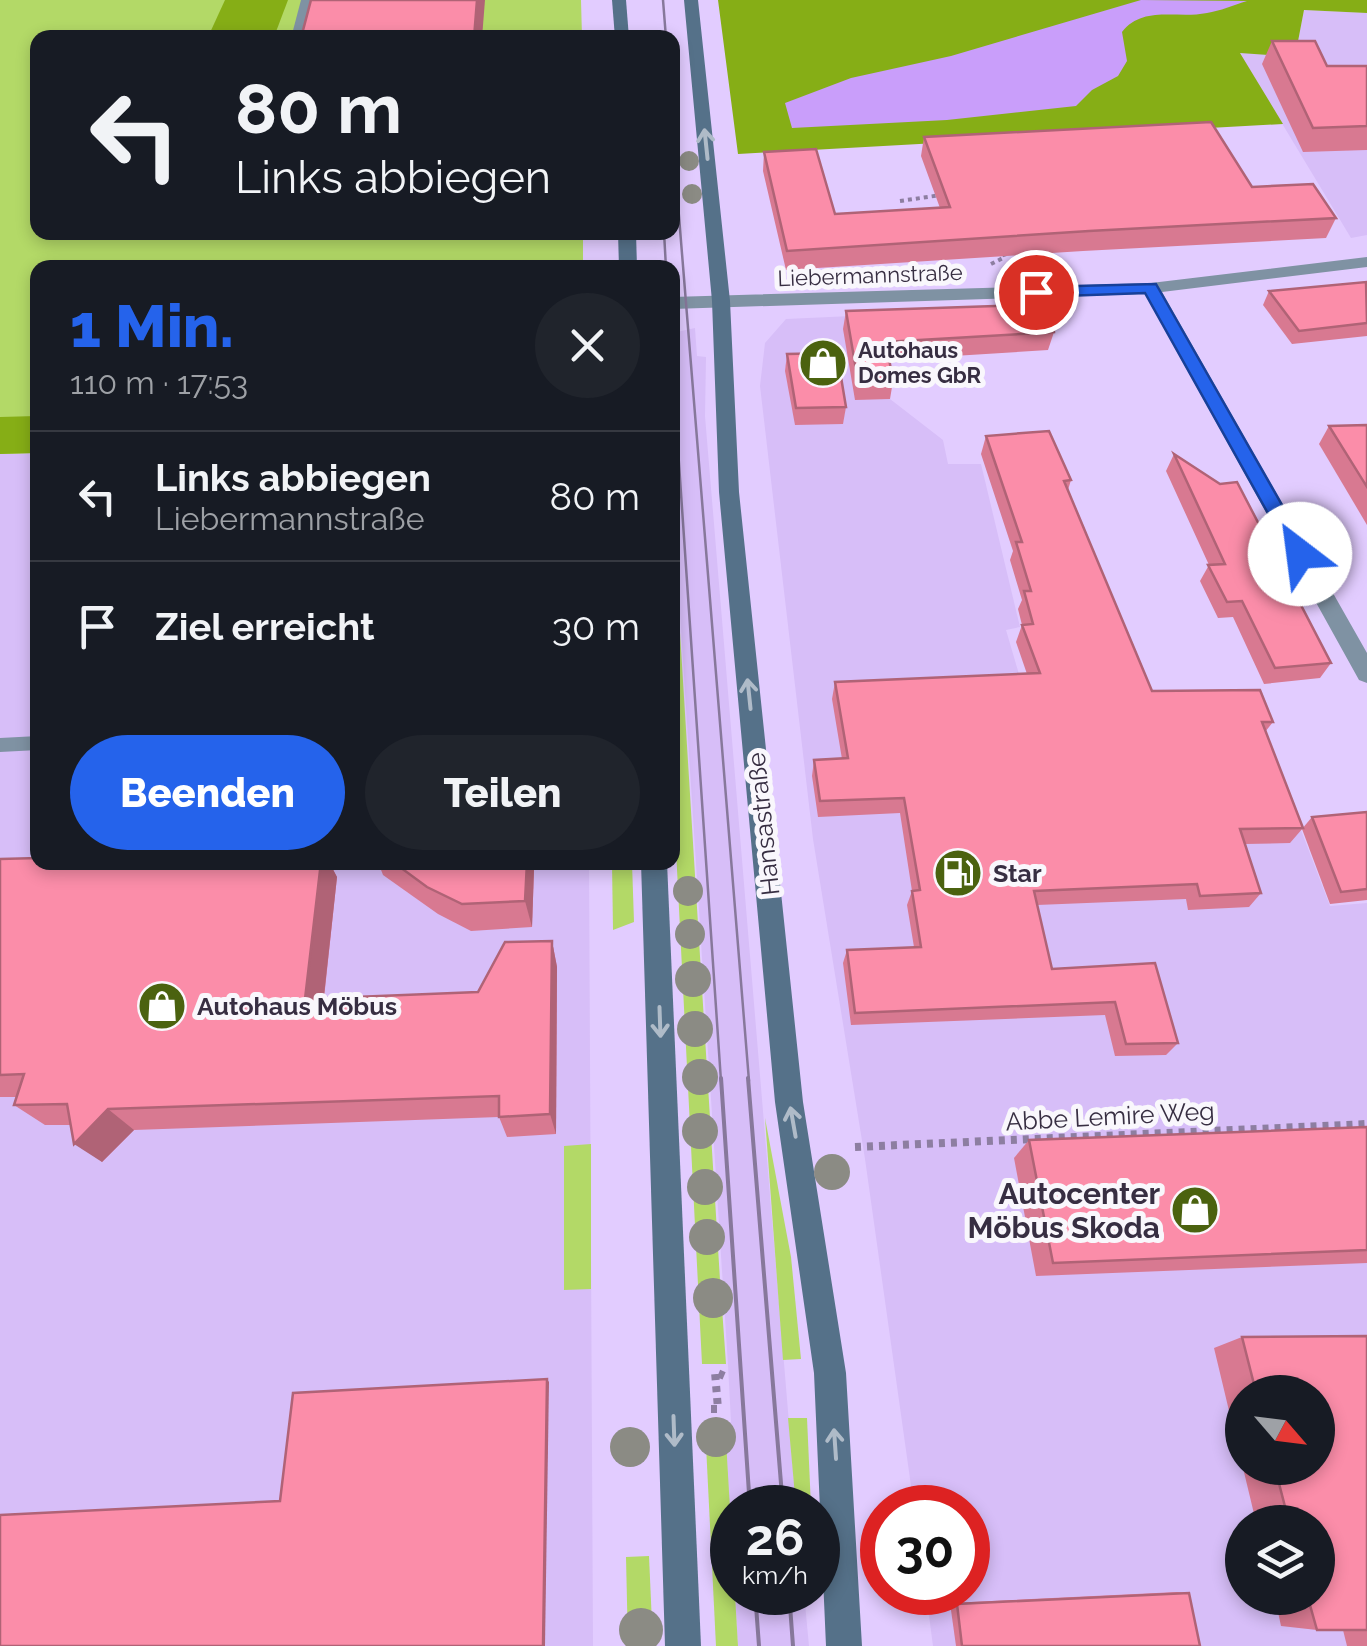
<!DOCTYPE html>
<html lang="de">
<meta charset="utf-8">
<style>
:root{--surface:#171b24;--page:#20242c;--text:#f1f3f6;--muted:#9ea1a6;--line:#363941;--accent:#2563eb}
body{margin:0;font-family:Raleway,sans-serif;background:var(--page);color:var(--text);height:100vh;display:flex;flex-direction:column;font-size:38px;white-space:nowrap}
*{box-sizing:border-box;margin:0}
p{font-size:32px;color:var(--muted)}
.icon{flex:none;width:55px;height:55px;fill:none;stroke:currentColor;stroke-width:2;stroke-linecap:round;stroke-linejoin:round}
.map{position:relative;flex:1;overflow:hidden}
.details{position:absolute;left:30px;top:260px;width:650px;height:610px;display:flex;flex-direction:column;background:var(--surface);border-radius:20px;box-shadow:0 5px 15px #0003}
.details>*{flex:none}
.top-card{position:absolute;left:30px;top:30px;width:650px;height:210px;border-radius:20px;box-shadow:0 5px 15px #0003;background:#171b24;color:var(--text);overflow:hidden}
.needle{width:65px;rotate:118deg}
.tools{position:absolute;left:1225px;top:1375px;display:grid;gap:20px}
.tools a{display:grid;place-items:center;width:110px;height:110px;border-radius:50%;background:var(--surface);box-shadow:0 5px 15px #0003;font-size:50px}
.speed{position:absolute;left:710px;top:1485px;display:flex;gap:20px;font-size:50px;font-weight:700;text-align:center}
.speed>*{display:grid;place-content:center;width:130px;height:130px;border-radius:50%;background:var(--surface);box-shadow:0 5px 15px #0003;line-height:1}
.speed small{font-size:25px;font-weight:400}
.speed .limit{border:15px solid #d22;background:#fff;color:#111}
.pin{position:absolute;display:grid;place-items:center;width:85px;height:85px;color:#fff;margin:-42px;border:5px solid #fff;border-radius:50%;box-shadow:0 2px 10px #0007}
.me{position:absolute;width:110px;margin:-55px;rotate:330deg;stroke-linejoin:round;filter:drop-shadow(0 0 8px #0008)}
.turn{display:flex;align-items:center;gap:35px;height:210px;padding:0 40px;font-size:45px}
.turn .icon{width:130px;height:130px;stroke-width:2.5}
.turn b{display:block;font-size:70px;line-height:85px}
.round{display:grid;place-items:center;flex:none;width:105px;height:105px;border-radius:52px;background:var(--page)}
.overview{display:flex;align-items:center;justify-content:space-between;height:170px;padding:0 40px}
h1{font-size:60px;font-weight:800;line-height:75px;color:var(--accent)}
.action{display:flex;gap:20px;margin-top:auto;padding:20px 40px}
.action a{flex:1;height:115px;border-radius:60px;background:var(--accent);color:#fff;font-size:40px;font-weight:800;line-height:115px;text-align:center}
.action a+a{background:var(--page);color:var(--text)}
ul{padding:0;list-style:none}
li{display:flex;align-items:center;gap:30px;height:130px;padding:0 40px;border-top:2px solid var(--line)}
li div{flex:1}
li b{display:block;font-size:38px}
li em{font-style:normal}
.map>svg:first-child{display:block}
.built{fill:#d7bef8;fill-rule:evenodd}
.green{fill:#b3d967}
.forest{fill:#86ae16}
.water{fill:#c99efa}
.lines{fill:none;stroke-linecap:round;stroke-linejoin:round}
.path-far1{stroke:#8d7ea1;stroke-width:4;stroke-dasharray:4 4;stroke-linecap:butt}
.path{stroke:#8d7ea1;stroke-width:8;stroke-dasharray:6 6;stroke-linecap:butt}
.service{fill:#7f92a3;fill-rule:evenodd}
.minor{fill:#7f92a3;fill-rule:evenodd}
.secondary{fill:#557189;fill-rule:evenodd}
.tram-far1{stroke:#87789b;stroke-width:2.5}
.tram{stroke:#87789b;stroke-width:4}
.tree{fill:#8b8b84}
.wall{fill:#d87991}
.shaded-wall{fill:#b06376}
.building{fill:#fb8da9;stroke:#b06376;stroke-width:2.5}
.oneway{stroke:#afbbc8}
.route{fill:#2563eb;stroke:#184099;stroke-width:2.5}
.labels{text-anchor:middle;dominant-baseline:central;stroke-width:10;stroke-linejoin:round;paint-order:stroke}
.far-street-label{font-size:22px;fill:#372e42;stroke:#f9f7fc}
.far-poi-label{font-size:22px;font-weight:bold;fill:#372e42;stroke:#f9f7fc;text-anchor:start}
.street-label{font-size:25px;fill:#372e42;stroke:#f9f7fc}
.poi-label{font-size:25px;font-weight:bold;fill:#372e42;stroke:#f9f7fc;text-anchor:start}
.near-poi-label{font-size:30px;font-weight:bold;fill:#372e42;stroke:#f9f7fc;text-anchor:end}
</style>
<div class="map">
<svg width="1367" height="1646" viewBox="0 0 1367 1646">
<rect width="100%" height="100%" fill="#e2ccff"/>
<g class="built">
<polygon points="1304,10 1367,13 1367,235 1351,238 1239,52 1295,57"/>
<path d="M 873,315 L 890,399 L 943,440 L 948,464 L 981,464 L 1020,627 L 1006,630 L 1028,705 L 1251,699 L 1330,906 L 1367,903 L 1367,1646 L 933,1646 L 926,1593 L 968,1592 L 968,1508 L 914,1507 L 865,1159 L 813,839 L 760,386 L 765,343 L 786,319 ZM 1242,1392 L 1318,1392 L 1318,1468 L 1242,1468 ZM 1242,1522 L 1318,1522 L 1318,1598 L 1242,1598 Z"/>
<polygon points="695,328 697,356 706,357 705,416 796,1507 732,1508 732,1557 725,1423 731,1422 728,1365 673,503 672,333"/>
<polygon points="37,453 38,862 589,863 593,1646 0,1646 0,454"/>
<polygon points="735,1593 804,1593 809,1646 738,1646"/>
</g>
<g class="green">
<polygon points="0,0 581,0 582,37 38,38 38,232 583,233 583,267 38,268 37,453 0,454"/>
<polygon points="672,503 720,1280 726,1364 702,1364 673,790"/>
<polygon points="612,863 632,863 634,922 613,930"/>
<polygon points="765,1118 791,1257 801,1359 783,1360"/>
<polygon points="591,1144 591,1289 564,1290 564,1146"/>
<polygon points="788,1418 807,1418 811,1507 796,1507"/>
<polygon points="725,1423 738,1646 716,1646 705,1425"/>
<polygon points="649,1556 653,1646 628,1646 626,1557"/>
</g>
<g class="forest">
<polygon points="225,0 288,0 274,37 208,37"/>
<polygon points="718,0 1367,0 1367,13 1304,10 1295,57 1240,53 1283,124 738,154"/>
<polygon points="37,416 37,453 0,454 0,417"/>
</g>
<path class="water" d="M 1141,0 L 1247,1 C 1234,5 1220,11 1207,13 C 1177,19 1143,5 1122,32 L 1127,61 L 1118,76 L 1092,90 L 1076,106 L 947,120 L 792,128 L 785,103 L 851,78 L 951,56 Z"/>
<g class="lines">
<g class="path-far1">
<polyline points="900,201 941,195"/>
<polyline points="991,264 1005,257 1002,248"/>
</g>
<g class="path">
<polyline points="855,1147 1367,1124"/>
<polyline points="711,1409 718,1409 715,1372 729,1378"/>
</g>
<g class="service">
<polygon points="301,0 311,0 301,38 291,38"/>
<polygon points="38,736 38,750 0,752 0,738"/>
</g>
<polygon class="minor" points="1367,257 1367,267 1162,292 1367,653 1367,683 1359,680 1145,294 672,309 672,297 1151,283"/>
<g class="secondary">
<polygon points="612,0 626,0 629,38 615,38"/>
<polygon points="684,0 698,0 730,301 739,492 803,1102 846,1373 862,1646 826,1646 814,1373 775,1102 719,492 712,301"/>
<polygon points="618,232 636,232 637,268 619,268"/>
<polygon points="641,862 667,862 701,1646 665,1646"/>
</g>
<g class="tram-far1">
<polyline points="663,0 666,38"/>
<polyline points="672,130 749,1081"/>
<polyline points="664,232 666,268"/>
<polyline points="672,361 721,1081"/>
</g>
<g class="tram">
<polyline points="721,1078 750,1508"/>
<polyline points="748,1078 783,1508"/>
<polyline points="755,1592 759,1646"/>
<polyline points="789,1592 793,1646"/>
</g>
</g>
<g class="tree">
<circle cx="689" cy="161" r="10"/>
<circle cx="692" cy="194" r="10"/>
<circle cx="688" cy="891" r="15"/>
<circle cx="690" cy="934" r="15"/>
<circle cx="693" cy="979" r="18"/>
<circle cx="695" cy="1029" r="18"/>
<circle cx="700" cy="1077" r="18"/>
<circle cx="700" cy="1131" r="18"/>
<circle cx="832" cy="1172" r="18"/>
<circle cx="705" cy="1187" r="18"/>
<circle cx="707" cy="1237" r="18"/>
<circle cx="713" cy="1298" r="20"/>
<circle cx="716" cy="1437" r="20"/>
<circle cx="630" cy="1447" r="20"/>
<circle cx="641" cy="1630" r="22"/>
</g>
<g class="wall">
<polygon points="1272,41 1327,66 1367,66 1367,150 1303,152 1262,64"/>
<polygon points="924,137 1252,187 1336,218 1326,238 1083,251 786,270 763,171 764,152 835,214 940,208 921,156"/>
<polygon points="1367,284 1367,336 1292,344 1263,305 1269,291"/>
<polygon points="846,311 1054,332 1048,350 889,360 893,381 890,399 855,400 843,329"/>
<polygon points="787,354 846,407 843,424 795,425 785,371"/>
<polygon points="1367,425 1367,525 1319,444 1329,426"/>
<polygon points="986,436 1071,480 1068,490 1152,691 1273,722 1265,732 1303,828 1290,843 1245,844 1261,893 1249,907 1188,910 1186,899 1037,905 1052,969 1155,963 1178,1043 1166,1055 1115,1056 1105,1015 851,1025 843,963 847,950 914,947 907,905 912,891 900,813 818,817 812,776 814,760 842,759 832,699 835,682 1027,674 1016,642 1022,625 1018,609 1022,600 1010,560 1013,551 981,454"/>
<polygon points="1174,454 1331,663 1320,678 1264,684 1233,617 1218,618 1200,581 1209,565 1166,471"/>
<polygon points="1367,812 1367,900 1330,904 1302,829 1312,817"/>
<polygon points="0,859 38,862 329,862 337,877 324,998 478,992 552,941 557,967 556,1134 507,1137 499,1117 134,1130 102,1162 70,1125 45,1125 14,1105 17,1097 0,1097"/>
<polygon points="378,862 533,862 534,869 532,927 471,931 438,914 383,875"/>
<polygon points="1367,1127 1367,1263 1036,1276 1014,1158 1029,1140"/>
<polygon points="1367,1336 1367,1646 1347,1646 1343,1630 1317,1630 1281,1626 1275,1598 1318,1598 1318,1522 1256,1522 1243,1468 1318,1468 1318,1392 1242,1392 1242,1465 1214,1348 1242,1337"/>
<polygon points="1177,1592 1189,1593 1200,1646 956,1646 950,1603"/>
</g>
<g class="shaded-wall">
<polygon points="477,0 485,0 482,38 474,38"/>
<polygon points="321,862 329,862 337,877 321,1023 305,999"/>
<polygon points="527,862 533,862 534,869 532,927 525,901"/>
<polygon points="552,941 557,967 556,1134 550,1114"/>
<polygon points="108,1109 134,1130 102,1162 74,1144"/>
<polygon points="547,1379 549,1382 545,1646 543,1646"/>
</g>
<g class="building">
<polygon points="311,0 477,0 474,38 301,38"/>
<polygon points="1272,41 1315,41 1327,66 1367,66 1367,126 1313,128"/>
<polygon points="1211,122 1252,187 1313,184 1336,218 1089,231 787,251 764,152 816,149 835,214 950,207 924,137"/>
<polygon points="1366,282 1367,323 1299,331 1269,291"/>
<polygon points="1052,304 1054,332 886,342 893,381 858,381 846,311"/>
<polygon points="837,353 846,407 796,408 787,354"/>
<polygon points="1367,425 1367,487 1329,426"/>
<polygon points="1049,431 1071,480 1064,481 1152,691 1260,690 1273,722 1262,722 1303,828 1240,829 1261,893 1200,896 1197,884 1034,891 1052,969 1155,963 1178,1043 1126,1044 1115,1002 855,1013 847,950 921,947 912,891 920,890 904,798 820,801 814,760 848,758 835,682 1040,673 1022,625 1033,624 1024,591 1031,591 1016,542 1022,542 986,436"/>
<polygon points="1174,454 1220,484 1237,482 1331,663 1275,668 1242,601 1227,602 1208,565 1225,564"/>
<polygon points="1367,812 1367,889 1341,892 1312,817"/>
<polygon points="38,858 38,862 321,862 305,999 478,992 505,942 552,941 550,1114 499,1117 499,1096 108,1109 74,1144 67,1104 14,1105 24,1074 0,1075 0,859"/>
<polygon points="393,862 527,862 525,901 462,904 427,887"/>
<polygon points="1367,1127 1367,1250 1053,1263 1029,1140"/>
<polygon points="1367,1336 1367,1630 1317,1630 1308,1598 1318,1598 1318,1522 1289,1522 1275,1468 1318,1468 1318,1392 1256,1392 1242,1337"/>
<polygon points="547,1379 543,1646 0,1646 0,1515 280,1501 293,1393"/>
<polygon points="1189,1593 1200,1646 962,1646 957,1604"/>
</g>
<defs><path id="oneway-shaft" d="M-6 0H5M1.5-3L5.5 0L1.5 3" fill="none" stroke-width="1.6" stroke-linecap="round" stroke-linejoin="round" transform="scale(2.5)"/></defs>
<g class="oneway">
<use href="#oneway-shaft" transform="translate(706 144) rotate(-96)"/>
<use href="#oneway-shaft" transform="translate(749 694) rotate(-96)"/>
<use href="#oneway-shaft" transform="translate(660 1022) rotate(88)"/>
<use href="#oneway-shaft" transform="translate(793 1122) rotate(-100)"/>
<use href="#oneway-shaft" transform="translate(674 1431) rotate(88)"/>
<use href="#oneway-shaft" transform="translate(835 1444) rotate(-94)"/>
</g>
<polygon class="route" points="1156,284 1310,554 1307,560 1294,560 1145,293 1036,297 1028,292 1036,287"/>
<defs>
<g id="shop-disc" transform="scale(2.5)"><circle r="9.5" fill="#4b620f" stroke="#f9f7fc"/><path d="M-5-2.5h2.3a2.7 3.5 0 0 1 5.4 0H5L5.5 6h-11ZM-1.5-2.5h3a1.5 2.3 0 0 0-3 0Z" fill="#fff"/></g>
<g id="fuel-disc" transform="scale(2.5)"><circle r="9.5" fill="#4b620f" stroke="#f9f7fc"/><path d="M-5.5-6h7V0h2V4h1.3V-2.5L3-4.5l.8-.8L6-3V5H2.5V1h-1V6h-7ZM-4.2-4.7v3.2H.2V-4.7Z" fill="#fff"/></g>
</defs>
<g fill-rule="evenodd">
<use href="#shop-disc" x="823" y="363"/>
<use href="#fuel-disc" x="958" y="873"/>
<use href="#shop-disc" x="162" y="1006"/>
<use href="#shop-disc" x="1195" y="1210"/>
</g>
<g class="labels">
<g class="far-street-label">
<text transform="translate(870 275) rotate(-2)">Liebermannstraße</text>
</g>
<g class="far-poi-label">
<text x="858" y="350">Autohaus<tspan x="858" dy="25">Domes GbR</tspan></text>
</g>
<g class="street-label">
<text transform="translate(763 824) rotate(-96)">Hansastraße</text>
<text transform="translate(1110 1116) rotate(-3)">Abbe Lemire Weg</text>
</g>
<g class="poi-label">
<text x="993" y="873">Star</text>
<text x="197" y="1006">Autohaus Möbus</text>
</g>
<g class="near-poi-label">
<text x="1160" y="1193">Autocenter<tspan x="1160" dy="34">Möbus Skoda</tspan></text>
</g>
</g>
</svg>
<div class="tools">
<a><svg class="needle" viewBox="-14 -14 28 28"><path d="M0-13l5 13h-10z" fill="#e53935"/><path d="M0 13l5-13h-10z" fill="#9ea1a6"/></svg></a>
<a><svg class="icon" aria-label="layers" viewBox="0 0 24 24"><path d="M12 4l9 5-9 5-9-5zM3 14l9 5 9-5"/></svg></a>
</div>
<div class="speed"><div>26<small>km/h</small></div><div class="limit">30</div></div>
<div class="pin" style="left:1036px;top:292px;background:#d93025"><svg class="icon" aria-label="arrive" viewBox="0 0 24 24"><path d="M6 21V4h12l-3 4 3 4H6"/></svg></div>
<svg class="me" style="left:1300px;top:554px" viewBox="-20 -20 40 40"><circle r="19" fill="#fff"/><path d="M0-13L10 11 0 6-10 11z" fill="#2563eb"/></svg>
<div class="top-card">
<div class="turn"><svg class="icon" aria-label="left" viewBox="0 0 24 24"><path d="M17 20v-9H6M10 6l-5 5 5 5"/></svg><div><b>80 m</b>Links abbiegen</div></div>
</div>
<section class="details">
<div class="overview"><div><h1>1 Min.</h1><p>110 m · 17:53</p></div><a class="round"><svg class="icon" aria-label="close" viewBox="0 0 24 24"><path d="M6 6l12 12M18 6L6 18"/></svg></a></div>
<ul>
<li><svg class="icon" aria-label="left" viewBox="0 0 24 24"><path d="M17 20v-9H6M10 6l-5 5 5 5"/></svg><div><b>Links abbiegen</b><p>Liebermannstraße</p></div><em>80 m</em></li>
<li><svg class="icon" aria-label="arrive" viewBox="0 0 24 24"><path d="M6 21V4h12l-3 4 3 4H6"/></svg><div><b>Ziel erreicht</b></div><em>30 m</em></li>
</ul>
<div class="action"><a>Beenden</a><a>Teilen</a></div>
</section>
</div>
